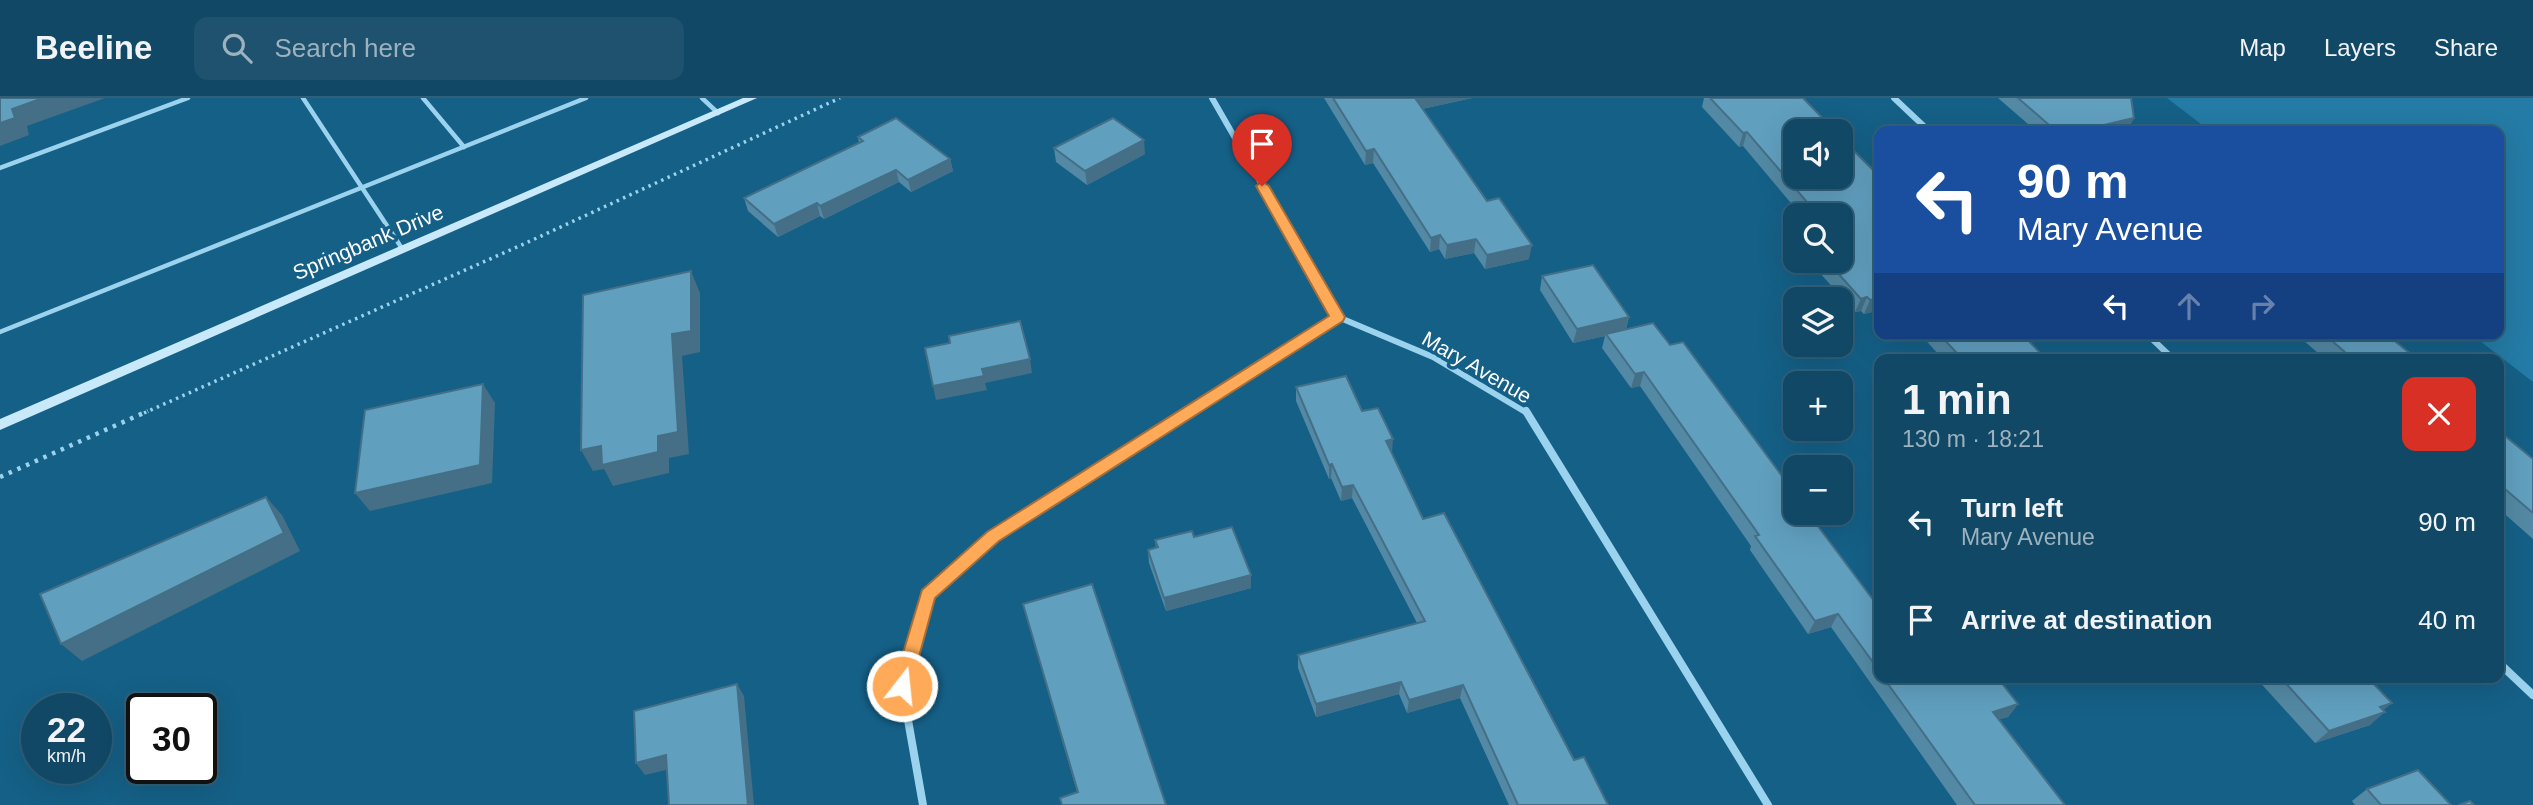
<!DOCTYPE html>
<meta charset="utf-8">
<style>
:root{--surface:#104865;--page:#1e526e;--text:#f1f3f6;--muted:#9cb2bf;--line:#306079}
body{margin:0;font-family:Helvetica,sans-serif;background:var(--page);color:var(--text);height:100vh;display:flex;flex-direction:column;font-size:26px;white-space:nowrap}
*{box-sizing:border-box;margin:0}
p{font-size:23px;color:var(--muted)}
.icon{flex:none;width:38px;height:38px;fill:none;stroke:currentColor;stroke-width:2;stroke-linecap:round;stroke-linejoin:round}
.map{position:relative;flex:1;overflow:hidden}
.drawer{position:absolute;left:1874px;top:256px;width:630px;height:329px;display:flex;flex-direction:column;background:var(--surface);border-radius:14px;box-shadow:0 7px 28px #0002,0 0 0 2px var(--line)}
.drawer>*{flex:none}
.top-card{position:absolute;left:1874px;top:28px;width:630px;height:214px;border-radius:14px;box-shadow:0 7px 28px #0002,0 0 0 2px var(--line);background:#1a4fa0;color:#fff;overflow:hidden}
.tools{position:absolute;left:1783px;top:21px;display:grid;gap:14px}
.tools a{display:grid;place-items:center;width:70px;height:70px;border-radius:14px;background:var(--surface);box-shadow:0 7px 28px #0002,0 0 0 2px var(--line);font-size:35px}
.speed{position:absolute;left:21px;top:595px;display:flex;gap:14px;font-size:35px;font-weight:700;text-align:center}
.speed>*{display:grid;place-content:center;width:91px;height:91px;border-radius:50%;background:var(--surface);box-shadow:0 7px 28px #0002,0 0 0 2px var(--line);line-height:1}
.speed small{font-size:18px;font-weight:400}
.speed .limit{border:4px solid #111;border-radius:10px;background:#fff;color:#111}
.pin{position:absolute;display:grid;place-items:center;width:60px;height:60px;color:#fff;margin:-72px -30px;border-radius:50% 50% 50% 0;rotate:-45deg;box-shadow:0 0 7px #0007}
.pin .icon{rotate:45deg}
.me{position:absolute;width:77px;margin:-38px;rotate:16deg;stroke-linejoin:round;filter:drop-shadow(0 0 5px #0008)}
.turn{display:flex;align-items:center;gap:24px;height:147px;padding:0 28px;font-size:32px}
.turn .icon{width:91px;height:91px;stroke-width:2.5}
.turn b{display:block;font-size:49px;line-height:60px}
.lanes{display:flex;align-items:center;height:66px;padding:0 28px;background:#0003;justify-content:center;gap:35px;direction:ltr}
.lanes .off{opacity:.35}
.round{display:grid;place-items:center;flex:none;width:74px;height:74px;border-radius:14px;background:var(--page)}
.overview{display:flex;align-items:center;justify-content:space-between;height:119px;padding:0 28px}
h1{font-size:42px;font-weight:700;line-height:52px}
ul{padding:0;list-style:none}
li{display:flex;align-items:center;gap:21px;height:98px;padding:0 28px}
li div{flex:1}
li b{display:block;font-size:26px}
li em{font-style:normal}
header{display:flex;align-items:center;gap:42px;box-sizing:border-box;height:98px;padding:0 35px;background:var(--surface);border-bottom:2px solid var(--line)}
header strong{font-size:33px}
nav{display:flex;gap:38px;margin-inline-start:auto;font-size:24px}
.search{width:490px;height:63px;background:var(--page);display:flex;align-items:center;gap:18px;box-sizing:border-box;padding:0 24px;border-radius:14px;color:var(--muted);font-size:26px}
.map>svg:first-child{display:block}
.green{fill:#247ba5}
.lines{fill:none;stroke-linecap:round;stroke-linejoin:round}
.path-far1{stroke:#9bd3ee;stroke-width:3.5;stroke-dasharray:2.5 4.5;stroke-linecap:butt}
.path{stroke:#9bd3ee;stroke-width:4.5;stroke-dasharray:3.5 6;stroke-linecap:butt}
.lane{stroke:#9bd3ee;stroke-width:4.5}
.street-far1{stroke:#9bd3ee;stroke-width:6}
.street{stroke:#9bd3ee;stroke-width:8}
.secondary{fill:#c8e9fa;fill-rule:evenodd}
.wall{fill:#5389a4}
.shaded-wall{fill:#446f86}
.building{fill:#619fbf;stroke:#446f86;stroke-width:2}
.route{fill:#ffaa58;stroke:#a66e39;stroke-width:2}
.labels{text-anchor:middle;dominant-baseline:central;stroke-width:7;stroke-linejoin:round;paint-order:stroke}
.street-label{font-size:21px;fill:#fff;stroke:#156087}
</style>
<header>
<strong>Beeline</strong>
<div class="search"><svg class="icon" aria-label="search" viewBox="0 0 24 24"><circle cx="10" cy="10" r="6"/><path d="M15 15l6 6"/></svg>Search here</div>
<nav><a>Map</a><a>Layers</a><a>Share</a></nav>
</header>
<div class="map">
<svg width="2533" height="707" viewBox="0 0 2533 707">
<rect width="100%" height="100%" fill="#156087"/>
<polygon class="green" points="2167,0 2533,0 2533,284 2471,236 2499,236 2499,33 2210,33"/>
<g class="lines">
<polyline class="path-far1" points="144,315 526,145 840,0"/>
<polyline class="path" points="0,379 148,313"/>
<g class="lane">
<polyline points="303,0 403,152"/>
<polyline points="423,0 464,49"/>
<polyline points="702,0 718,15"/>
<polyline points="0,70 188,0"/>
<polyline points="0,234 586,0"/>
</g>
<g class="street-far1">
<polyline points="1212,0 1338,219 1433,259 1527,315"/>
<polyline points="1894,0 1929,33"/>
<polyline points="2147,236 2173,261"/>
<polyline points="1187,315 1338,219"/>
</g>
<g class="street">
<polyline points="1526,313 1768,707"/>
<polyline points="2499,565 2533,597"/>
<polyline points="923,707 902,588 928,497 993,438 1190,313"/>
</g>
<polygon class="secondary" points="743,0 757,0 0,332 0,321"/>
</g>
<g class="wall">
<polygon points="1324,0 1472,0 1422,11 1529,161 1485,171 1474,155 1445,161 1439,151 1430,154 1373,65 1365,67"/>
<polygon points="1704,0 1803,0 1841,79 1880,212 1864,216 1861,213 1855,214 1809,163 1841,163 1841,117 1801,117 1743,48 1739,49 1702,9"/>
<polygon points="1998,0 2131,0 2134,20 2127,32 2122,33 2036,33"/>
<polygon points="858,39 950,61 953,73 911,94 899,84 824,121 820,118 778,139 748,113 744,100 859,45"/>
<polygon points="1054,50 1145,56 1087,87 1056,64"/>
<polygon points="1542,178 1629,219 1626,231 1670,247 1880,511 1880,579 1997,579 2018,606 2008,619 1999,621 2065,707 1957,707 1831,529 1808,536 1750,452 1751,448 1640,288 1631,290 1602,250 1605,238 1573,245 1540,192"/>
<polygon points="1920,236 2022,236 1941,259"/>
<polygon points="2296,236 2386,236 2417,261 2325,261"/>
<polygon points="1296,289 1362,313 1391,355 1423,421 1574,662 1608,707 1509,707 1460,600 1407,615 1399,596 1316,619 1298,570 1298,557 1417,525 1352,400 1341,403 1331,380 1329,381 1296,303"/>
<polygon points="2499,333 2533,361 2533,441 2499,411"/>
<polygon points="1194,439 1251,477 1251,490 1166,513 1149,465 1148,452 1156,450 1155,442"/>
<polygon points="1023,506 1166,707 1077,694"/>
<polygon points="2255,579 2367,579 2383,612 2370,627 2315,645"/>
<polygon points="2367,691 2451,707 2355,707 2352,703"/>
</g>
<g class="shaded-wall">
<polygon points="43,0 105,0 27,28 29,37 0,48 0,25 12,11"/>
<polygon points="1414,0 1472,0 1413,13"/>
<polygon points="2134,20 2127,32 2122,33 2078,33"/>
<polygon points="1747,34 1743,48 1739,49 1743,35"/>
<polygon points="1144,42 1145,56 1087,87 1085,73"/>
<polygon points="1374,51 1373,65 1365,67 1366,53"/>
<polygon points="950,61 953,73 911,94 908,82"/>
<polygon points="896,72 899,84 824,121 820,108"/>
<polygon points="817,105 820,118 778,139 774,126"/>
<polygon points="1440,137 1439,151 1430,154 1431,140"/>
<polygon points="1476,141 1474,155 1445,161 1447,147"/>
<polygon points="1532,147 1529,161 1485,171 1487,157"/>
<polygon points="691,173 700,195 700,254 682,258 689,356 669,360 669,375 613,388 604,371 593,373 581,352 658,338 672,236"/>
<polygon points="1867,199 1861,213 1855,214 1861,201"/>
<polygon points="1880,200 1880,212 1864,216 1870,202"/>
<polygon points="1629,219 1625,233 1606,236 1605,238 1573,245 1577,231"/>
<polygon points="1030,261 1032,275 985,285 987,292 936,302 933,288 982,271"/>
<polygon points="1644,274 1640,288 1631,290 1635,276"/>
<polygon points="483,286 495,305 492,385 370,413 355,395"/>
<polygon points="1393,341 1392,355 1386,343"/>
<polygon points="1332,366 1331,380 1329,381 1329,367"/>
<polygon points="1353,387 1352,400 1341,403 1342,389"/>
<polygon points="266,399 282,417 300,453 82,563 61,546"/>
<polygon points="1251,477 1251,490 1166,513 1164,500"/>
<polygon points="1838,516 1831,529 1808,536 1815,523"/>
<polygon points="1401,584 1399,596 1316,619 1316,606"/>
<polygon points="737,586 744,598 754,707 748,707"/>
<polygon points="1463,587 1460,600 1407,615 1409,602"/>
<polygon points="2392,605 2378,617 2385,614 2370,627 2315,645 2329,633 2380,609"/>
<polygon points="2018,606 2008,619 1983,626 1993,614"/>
<polygon points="666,657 674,670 645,677 636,665"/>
</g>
<g class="building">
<polygon points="0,0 43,0 12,11 15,20 0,25"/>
<polygon points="1333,0 1415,0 1487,103 1499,100 1532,147 1487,157 1476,141 1447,147 1440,137 1431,140 1374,51 1366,53"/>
<polygon points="1710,0 1803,0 1835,33 1796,33 1796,79 1841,79 1841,40 1880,79 1880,200 1870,202 1867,199 1861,201 1827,163 1841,163 1841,117 1818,117 1747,34 1743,35"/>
<polygon points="2018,0 2131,0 2134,20 2078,33 2056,33"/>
<polygon points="896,20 950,61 908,82 896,72 820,108 817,105 774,126 744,100 863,43 858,39"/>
<polygon points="1113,20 1144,42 1085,73 1054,50"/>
<polygon points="1593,167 1629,219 1577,231 1542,178"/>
<polygon points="691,173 691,233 672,236 678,334 658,338 658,354 602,367 601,348 581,352 583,197"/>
<polygon points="1020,223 1030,261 982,271 984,278 933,288 925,250 950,245 949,238"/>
<polygon points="1653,225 1670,247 1683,244 1796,397 1796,415 1808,415 1880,511 1880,574 1838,516 1815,523 1755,438 1759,437 1644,274 1635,276 1606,236"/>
<polygon points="1939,236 2022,236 2046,261 1933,261 1956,254"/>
<polygon points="2324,236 2386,236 2417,261 2353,261"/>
<polygon points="1346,278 1362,313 1378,310 1393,341 1386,343 1423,421 1444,415 1574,662 1584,659 1608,707 1518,707 1463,587 1409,602 1401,584 1316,606 1298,557 1425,523 1353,387 1342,389 1332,366 1329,367 1296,289"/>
<polygon points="483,286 480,367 355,395 365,312"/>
<polygon points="2499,333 2533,361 2533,415 2499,386"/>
<polygon points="266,399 284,435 61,546 40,496"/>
<polygon points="1232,429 1251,477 1164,500 1148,452 1158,449 1155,442 1192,433 1194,439"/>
<polygon points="1092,486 1166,707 1062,707 1060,700 1078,694 1023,506"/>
<polygon points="1883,579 1997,579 2018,606 1993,614 2065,707 1975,707"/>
<polygon points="2280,579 2367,579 2392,605 2380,609 2385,614 2329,633"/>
<polygon points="737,586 748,707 669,707 666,657 636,665 634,613"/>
<polygon points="2418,672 2451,707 2381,707 2367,691"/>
<polygon points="2470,703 2474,707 2459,707"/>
</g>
<polygon class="route" points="1262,83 1269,88 1345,219 1343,223 999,443 935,500 911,588 908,594 902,596 895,594 893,588 922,492 987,434 1329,218 1256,88"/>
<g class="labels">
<g class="street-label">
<text transform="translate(368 144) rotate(-23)">Springbank Drive</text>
<text transform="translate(1477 269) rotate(30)">Mary Avenue</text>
</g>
</g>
</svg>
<div class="tools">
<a><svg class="icon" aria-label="sound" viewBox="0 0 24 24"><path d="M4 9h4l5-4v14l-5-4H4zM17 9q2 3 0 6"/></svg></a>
<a><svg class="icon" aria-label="search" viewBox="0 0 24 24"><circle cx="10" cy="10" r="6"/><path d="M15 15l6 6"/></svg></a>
<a><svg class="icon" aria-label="layers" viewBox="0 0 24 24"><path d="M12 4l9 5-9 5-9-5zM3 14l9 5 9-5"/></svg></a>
<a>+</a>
<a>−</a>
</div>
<div class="speed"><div>22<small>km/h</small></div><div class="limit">30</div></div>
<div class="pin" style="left:1262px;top:88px;background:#d93025"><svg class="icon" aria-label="arrive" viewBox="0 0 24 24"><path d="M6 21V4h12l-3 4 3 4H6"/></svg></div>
<svg class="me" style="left:902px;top:588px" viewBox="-20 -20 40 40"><circle r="17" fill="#ffaa58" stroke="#fff" stroke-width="3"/><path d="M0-11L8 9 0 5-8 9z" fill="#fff"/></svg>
<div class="top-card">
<div class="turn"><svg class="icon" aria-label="left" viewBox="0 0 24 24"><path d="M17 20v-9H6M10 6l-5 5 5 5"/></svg><div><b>90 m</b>Mary Avenue</div></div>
<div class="lanes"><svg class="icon" aria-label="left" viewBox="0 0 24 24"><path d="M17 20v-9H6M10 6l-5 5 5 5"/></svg><svg class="icon off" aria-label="ahead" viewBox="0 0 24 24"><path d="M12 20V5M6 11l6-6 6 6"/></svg><svg class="icon off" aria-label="right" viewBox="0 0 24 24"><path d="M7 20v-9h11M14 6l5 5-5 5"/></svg></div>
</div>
<section class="drawer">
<div class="overview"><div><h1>1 min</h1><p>130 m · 18:21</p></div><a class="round" style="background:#d93025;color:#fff"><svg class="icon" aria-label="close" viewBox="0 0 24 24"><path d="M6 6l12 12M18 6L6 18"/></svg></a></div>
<ul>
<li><svg class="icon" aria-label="left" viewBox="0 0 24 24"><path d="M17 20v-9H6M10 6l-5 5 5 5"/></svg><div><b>Turn left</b><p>Mary Avenue</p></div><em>90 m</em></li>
<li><svg class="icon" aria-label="arrive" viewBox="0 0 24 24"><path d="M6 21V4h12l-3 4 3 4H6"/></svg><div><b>Arrive at destination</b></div><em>40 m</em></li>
</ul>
</section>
</div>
